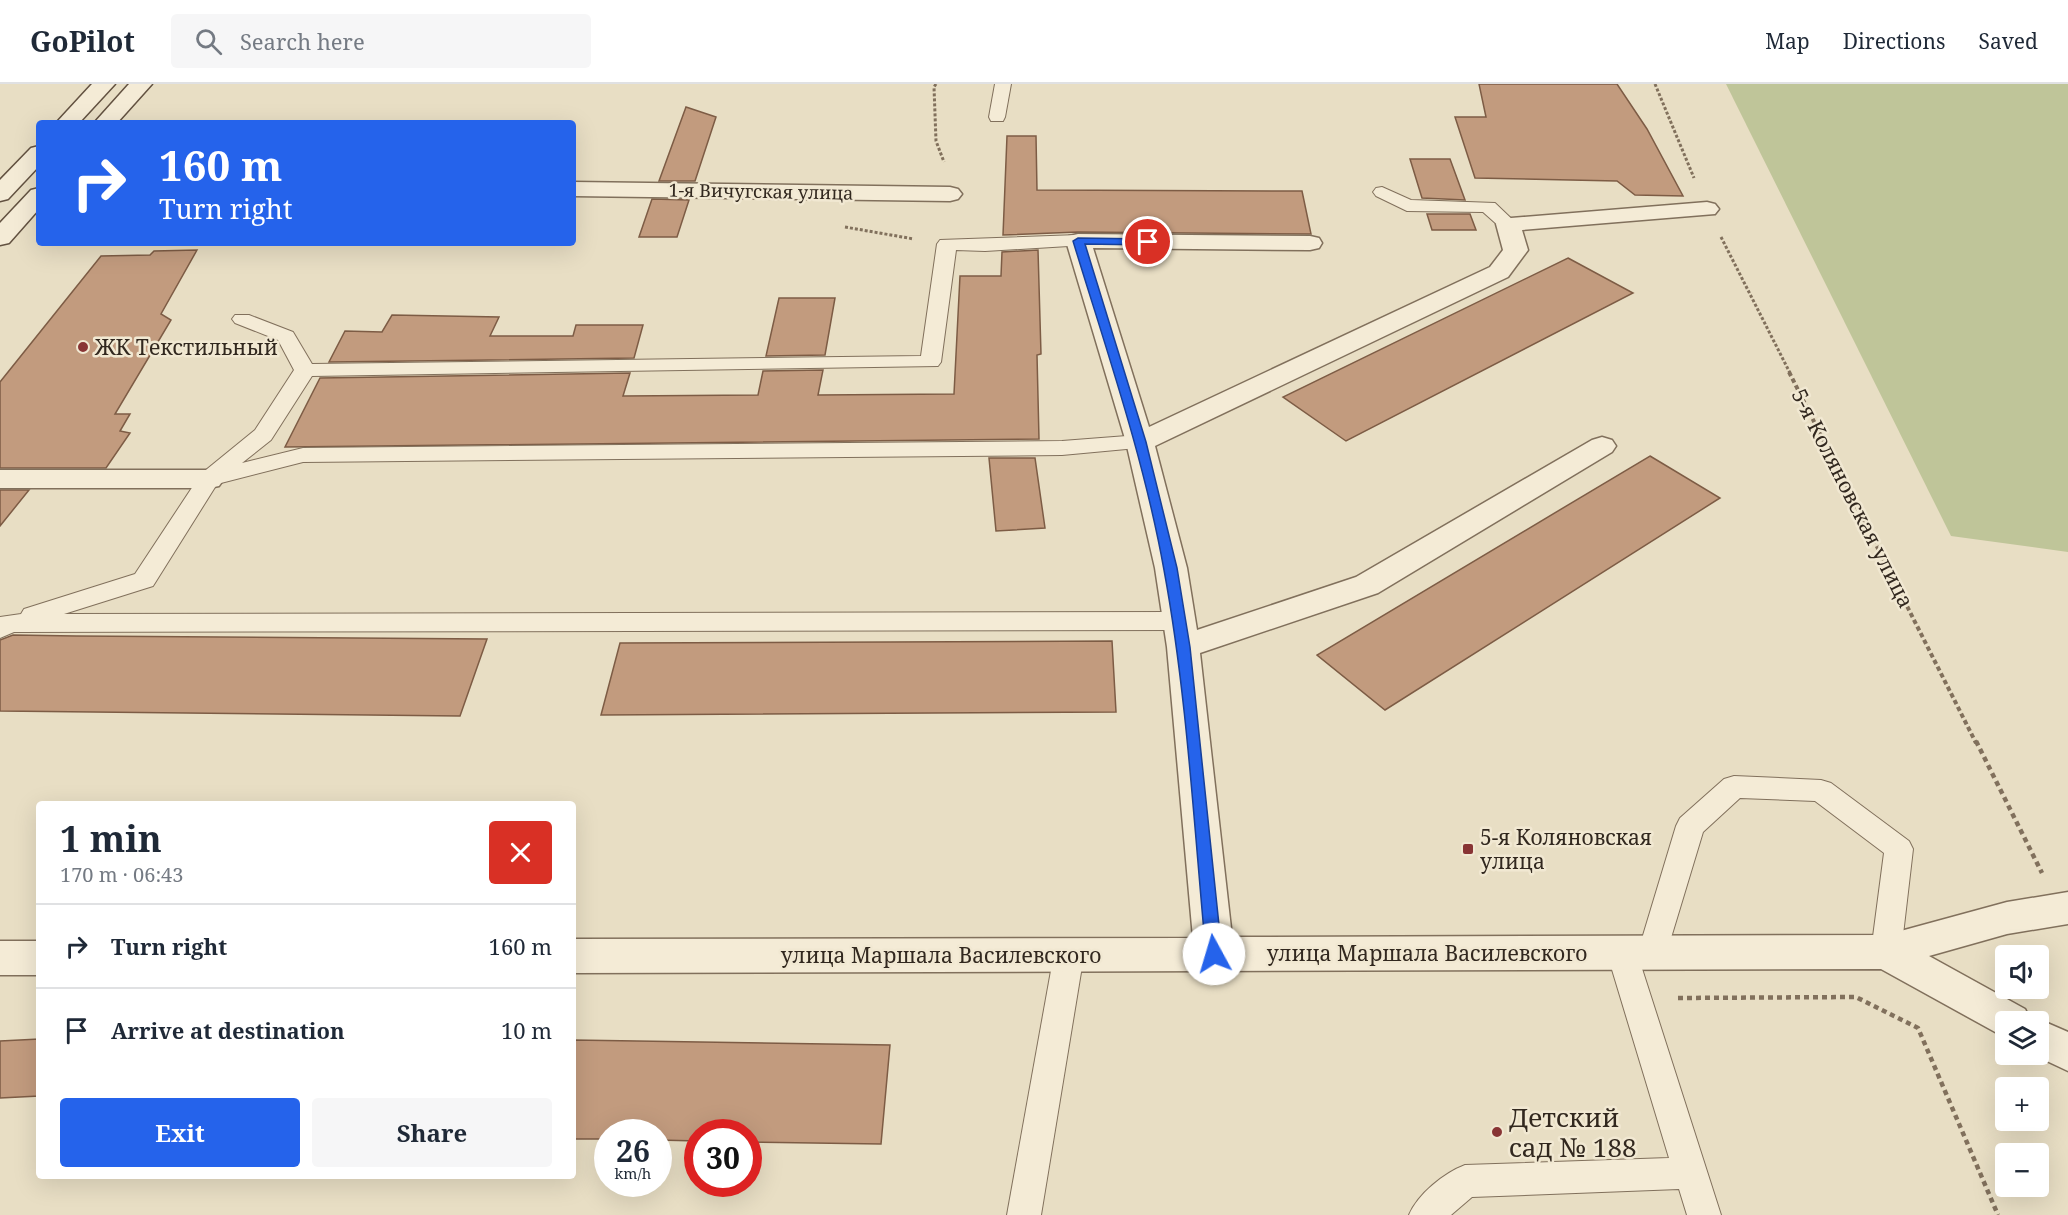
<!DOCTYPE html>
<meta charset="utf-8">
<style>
:root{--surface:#fff;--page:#f6f6f7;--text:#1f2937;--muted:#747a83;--line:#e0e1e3;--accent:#2563eb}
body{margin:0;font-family:"Noto Serif",serif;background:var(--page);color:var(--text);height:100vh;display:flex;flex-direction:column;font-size:22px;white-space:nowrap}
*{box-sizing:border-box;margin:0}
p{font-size:20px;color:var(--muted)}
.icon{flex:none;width:33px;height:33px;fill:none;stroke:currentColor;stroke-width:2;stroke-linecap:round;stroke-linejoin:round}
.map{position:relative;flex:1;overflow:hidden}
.drawer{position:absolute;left:36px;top:717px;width:540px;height:378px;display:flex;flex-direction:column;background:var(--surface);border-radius:6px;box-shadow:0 6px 24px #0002}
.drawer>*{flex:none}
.guide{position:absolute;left:36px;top:36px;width:540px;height:126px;border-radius:6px;box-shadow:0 6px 24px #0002;background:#2563eb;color:#fff;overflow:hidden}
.buttons{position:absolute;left:1995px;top:861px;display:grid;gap:12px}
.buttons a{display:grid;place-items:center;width:54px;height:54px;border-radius:6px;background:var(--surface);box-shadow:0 6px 24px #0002;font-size:30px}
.speed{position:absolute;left:594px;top:1035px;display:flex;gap:12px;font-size:30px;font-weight:700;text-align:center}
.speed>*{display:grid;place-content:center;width:78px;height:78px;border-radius:50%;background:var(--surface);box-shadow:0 6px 24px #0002;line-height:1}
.speed small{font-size:15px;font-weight:400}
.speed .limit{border:9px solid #d22;background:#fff;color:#111}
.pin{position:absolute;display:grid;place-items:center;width:51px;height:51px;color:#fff;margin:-26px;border:3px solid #fff;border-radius:50%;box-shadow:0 2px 6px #0007}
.me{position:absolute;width:66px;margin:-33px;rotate:354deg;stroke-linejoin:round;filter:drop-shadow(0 0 4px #0008)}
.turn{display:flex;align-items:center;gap:21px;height:126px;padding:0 24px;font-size:27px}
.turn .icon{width:78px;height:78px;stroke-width:2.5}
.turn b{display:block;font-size:42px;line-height:51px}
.round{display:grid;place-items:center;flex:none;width:63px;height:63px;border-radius:6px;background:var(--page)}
.summary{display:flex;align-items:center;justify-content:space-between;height:102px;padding:0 24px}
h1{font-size:36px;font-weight:700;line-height:45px}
.button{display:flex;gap:12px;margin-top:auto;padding:12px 24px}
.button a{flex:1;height:69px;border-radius:6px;background:var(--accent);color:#fff;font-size:24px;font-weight:700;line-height:69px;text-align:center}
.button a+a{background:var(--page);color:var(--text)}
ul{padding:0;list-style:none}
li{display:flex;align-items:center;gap:18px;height:84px;padding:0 24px;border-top:2px solid var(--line)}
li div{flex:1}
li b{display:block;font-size:22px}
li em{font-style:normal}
header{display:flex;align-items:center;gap:36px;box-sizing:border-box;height:84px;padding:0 30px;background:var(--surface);border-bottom:2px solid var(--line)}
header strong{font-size:28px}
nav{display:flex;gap:33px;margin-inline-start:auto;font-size:21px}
.search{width:420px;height:54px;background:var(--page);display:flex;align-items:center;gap:15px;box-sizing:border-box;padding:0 21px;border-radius:6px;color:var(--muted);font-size:22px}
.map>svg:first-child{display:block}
.green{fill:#bfc599}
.building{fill:#c29b7e;stroke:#7d5c45;stroke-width:1.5}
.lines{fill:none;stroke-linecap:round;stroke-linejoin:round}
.lane-casing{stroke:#81705c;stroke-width:2}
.street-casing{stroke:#81705c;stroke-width:3}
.secondary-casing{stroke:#625140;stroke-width:3}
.path-far2{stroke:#81705c;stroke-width:3;stroke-dasharray:3 2;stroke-linecap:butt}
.path-far1{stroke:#81705c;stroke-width:4;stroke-dasharray:4.5 3;stroke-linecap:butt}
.path{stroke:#81705c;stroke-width:4.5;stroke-dasharray:5 4;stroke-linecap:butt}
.lane{fill:#f4ebd6;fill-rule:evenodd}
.street{fill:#f4ebd6;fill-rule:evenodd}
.secondary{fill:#f4ebd6;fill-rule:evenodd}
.route{fill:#2563eb;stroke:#184099;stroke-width:1.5}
.poi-dot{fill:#883434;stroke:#f1e8d2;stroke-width:2}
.labels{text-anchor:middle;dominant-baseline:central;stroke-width:5;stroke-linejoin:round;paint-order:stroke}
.far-street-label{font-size:18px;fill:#32281f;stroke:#f1e8d2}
.poi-label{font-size:21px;fill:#32281f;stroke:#f1e8d2;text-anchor:start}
.street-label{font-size:21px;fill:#32281f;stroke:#f1e8d2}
.near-poi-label{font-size:26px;fill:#32281f;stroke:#f1e8d2;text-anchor:start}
</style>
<header>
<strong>GoPilot</strong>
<div class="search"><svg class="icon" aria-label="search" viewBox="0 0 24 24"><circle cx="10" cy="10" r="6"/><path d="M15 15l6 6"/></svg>Search here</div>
<nav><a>Map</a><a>Directions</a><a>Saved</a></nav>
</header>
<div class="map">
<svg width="2068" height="1131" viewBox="0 0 2068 1131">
<rect width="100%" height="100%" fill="#e8dec4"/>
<polygon class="green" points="1726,0 2068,0 2068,468 1951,452"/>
<g class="building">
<polygon points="1479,0 1617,0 1647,45 1683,112 1635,111 1617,97 1475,94 1455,33 1486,33"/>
<polygon points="686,23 716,33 695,97 659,97"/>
<polygon points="1007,52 1036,52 1037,106 1302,107 1311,150 1078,148 1003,151"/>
<polygon points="1410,75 1450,75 1465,116 1422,114"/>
<polygon points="652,115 689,116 677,153 639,153"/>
<polygon points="1427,130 1470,130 1476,146 1432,146"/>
<polygon points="197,166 161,230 171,236 115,330 130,330 120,347 130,349 106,384 0,384 0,298 101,172 150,171 154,167"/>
<polygon points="1038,166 1041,270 1037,271 1039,355 285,363 320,294 630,289 623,312 758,311 763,287 823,286 818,311 954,310 960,192 1001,192 1002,168"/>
<polygon points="1568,174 1633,209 1346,357 1283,313"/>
<polygon points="779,214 835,214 825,271 766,272"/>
<polygon points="392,231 499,233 490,252 573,252 576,241 643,241 634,274 329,278 345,247 382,248"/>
<polygon points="1650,372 1720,414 1385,626 1317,571"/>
<polygon points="989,374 1035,374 1045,444 996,447"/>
<polygon points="0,406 29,406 0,442"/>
<polygon points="13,551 76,552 487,555 460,632 0,627 0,556"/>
<polygon points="1112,557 1116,628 601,631 620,559"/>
<polygon points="39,955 39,1012 0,1014 0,957"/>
<polygon points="573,956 890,961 881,1060 748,1058 748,1048 698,1048 698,1057 658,1056 658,1048 608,1048 608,1055 573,1055"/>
</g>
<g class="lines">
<g class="lane-casing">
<g id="lane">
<polygon points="995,0 1011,0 1005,33 1003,37 991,37 989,33"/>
<polygon points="1382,103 1411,116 1495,119 1517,140 1515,144 1501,144 1483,128 1407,127 1376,112 1373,108 1376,104"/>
<polygon points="1078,151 1085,153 1087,157 1085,161 985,167 956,166 941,278 938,282 312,292 271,356 242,379 303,364 1062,357 1140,351 1148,353 1151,358 1148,363 1062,371 303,378 217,400 153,502 64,530 1179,528 1188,531 1192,537 1188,543 1179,546 14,548 0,554 0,533 21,530 24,525 135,490 201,390 255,346 294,286 278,256 235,239 232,235 235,231 249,231 293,248 312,280 921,272 937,160 940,156"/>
<polygon points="1734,692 1821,696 1831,699 1909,757 1913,765 1901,868 1897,877 1886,881 1875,877 1871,868 1884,769 1815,717 1740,714 1703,748 1664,877 1653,881 1642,877 1638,868 1676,742 1680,734 1724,695"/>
<path d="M 1622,856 L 1633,860 L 1637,869 L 1721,1131 L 1687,1131 L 1679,1105 L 1472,1113 L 1451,1131 L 1409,1131 C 1418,1110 1444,1089 1465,1081 L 1669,1074 L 1607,869 L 1611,860 Z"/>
<polygon points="1069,857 1080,861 1084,870 1041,1131 1007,1131 1054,870 1058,861"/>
</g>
</g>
<g class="street-casing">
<g id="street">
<polygon points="573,98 950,103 958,105 962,110 958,115 950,117 573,112"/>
<polygon points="1707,118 1715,120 1719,125 1715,130 1522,146 1528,166 1508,193 1155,362 1187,484 1197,546 1356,493 1592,356 1602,353 1612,356 1616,362 1612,368 1378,509 1200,569 1232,853 1886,851 2007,818 2068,808 2068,840 2007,850 1929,872 2025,925 2031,937 2038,935 2068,948 2068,987 2032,970 2038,970 2038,938 2006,938 2006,954 1881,885 573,889 573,855 1193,854 1167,563 1155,484 1126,358 1066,157 1069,152 1078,150 1310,152 1319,154 1322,159 1319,164 1310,166 1093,164 1149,343 1490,183 1503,166 1496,140 1499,135"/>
<polygon points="0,386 209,386 219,388 224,395 219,402 209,404 0,404"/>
<rect x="0" y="857" width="39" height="34"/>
</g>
</g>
<g class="secondary-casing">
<g id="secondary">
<polygon points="92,0 115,0 79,39 56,39"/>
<polygon points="129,0 152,0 117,39 94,39"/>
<polygon points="39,62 39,82 8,115 0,117 0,96 31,64"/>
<polygon points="39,104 39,125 9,159 0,161 0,139 31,106"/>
</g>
</g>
<g class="path-far2">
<polyline points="936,0 934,3 936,57 944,78"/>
<polyline points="1655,0 1694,94"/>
<polyline points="845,143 914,155"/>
<polyline points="1721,153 1790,289"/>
</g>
<polyline class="path-far1" points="1789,288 1976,659"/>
<g class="path">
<polyline points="1976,657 2042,789"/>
<polyline points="1678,914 1856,913 1918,944 1998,1131"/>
</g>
<use href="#lane" class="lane"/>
<use href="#street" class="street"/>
<use href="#secondary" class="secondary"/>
</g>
<path class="route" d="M 1078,154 L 1148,155 L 1153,158 L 1148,161 L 1085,160 L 1146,358 L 1177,484 L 1190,563 L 1222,870 L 1220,875 L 1214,877 L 1208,875 L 1206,870 C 1194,743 1187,610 1164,486 C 1144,374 1106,265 1073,157 Z"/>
<g class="poi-dot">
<circle cx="83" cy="263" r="6"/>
<rect x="1462" y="759" width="12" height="12" rx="3"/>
<circle cx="1497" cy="1048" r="6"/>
</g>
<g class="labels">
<g class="far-street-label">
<text transform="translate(761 107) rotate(1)">1-я Вичугская улица</text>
</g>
<g class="poi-label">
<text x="95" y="263">ЖК Текстильный</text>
<text x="1480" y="753">5-я Коляновская<tspan x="1480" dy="24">улица</tspan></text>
</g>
<g class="street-label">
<text transform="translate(1853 414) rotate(63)">5-я Коляновская улица</text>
<text x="1427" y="869">улица Маршала Василевского</text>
<text x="941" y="871">улица Маршала Василевского</text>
</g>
<g class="near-poi-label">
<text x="1509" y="1033">Детский<tspan x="1509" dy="30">сад № 188</tspan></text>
</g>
</g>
</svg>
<div class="buttons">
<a><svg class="icon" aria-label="sound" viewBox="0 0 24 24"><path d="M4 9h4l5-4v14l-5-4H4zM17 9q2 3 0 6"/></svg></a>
<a><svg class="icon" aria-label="layers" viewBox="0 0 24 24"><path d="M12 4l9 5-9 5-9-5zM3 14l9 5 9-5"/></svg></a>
<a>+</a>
<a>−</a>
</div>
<div class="speed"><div>26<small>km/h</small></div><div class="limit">30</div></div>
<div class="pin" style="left:1148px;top:158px;background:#d93025"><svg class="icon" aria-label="arrive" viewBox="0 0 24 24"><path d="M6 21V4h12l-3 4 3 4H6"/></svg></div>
<svg class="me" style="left:1214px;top:870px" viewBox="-20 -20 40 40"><circle r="19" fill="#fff"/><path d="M0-13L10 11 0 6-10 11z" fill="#2563eb"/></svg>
<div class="guide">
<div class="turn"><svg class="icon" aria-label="right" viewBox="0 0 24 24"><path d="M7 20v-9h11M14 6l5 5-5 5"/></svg><div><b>160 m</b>Turn right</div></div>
</div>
<section class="drawer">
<div class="summary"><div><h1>1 min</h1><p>170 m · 06:43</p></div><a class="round" style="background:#d93025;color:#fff"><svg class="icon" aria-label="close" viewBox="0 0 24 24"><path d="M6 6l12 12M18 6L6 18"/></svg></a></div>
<ul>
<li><svg class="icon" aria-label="right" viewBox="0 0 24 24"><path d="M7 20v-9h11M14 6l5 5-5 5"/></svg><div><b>Turn right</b></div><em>160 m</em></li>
<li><svg class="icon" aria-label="arrive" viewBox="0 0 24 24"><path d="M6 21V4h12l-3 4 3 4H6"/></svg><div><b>Arrive at destination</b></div><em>10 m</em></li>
</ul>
<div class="button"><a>Exit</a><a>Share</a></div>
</section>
</div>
